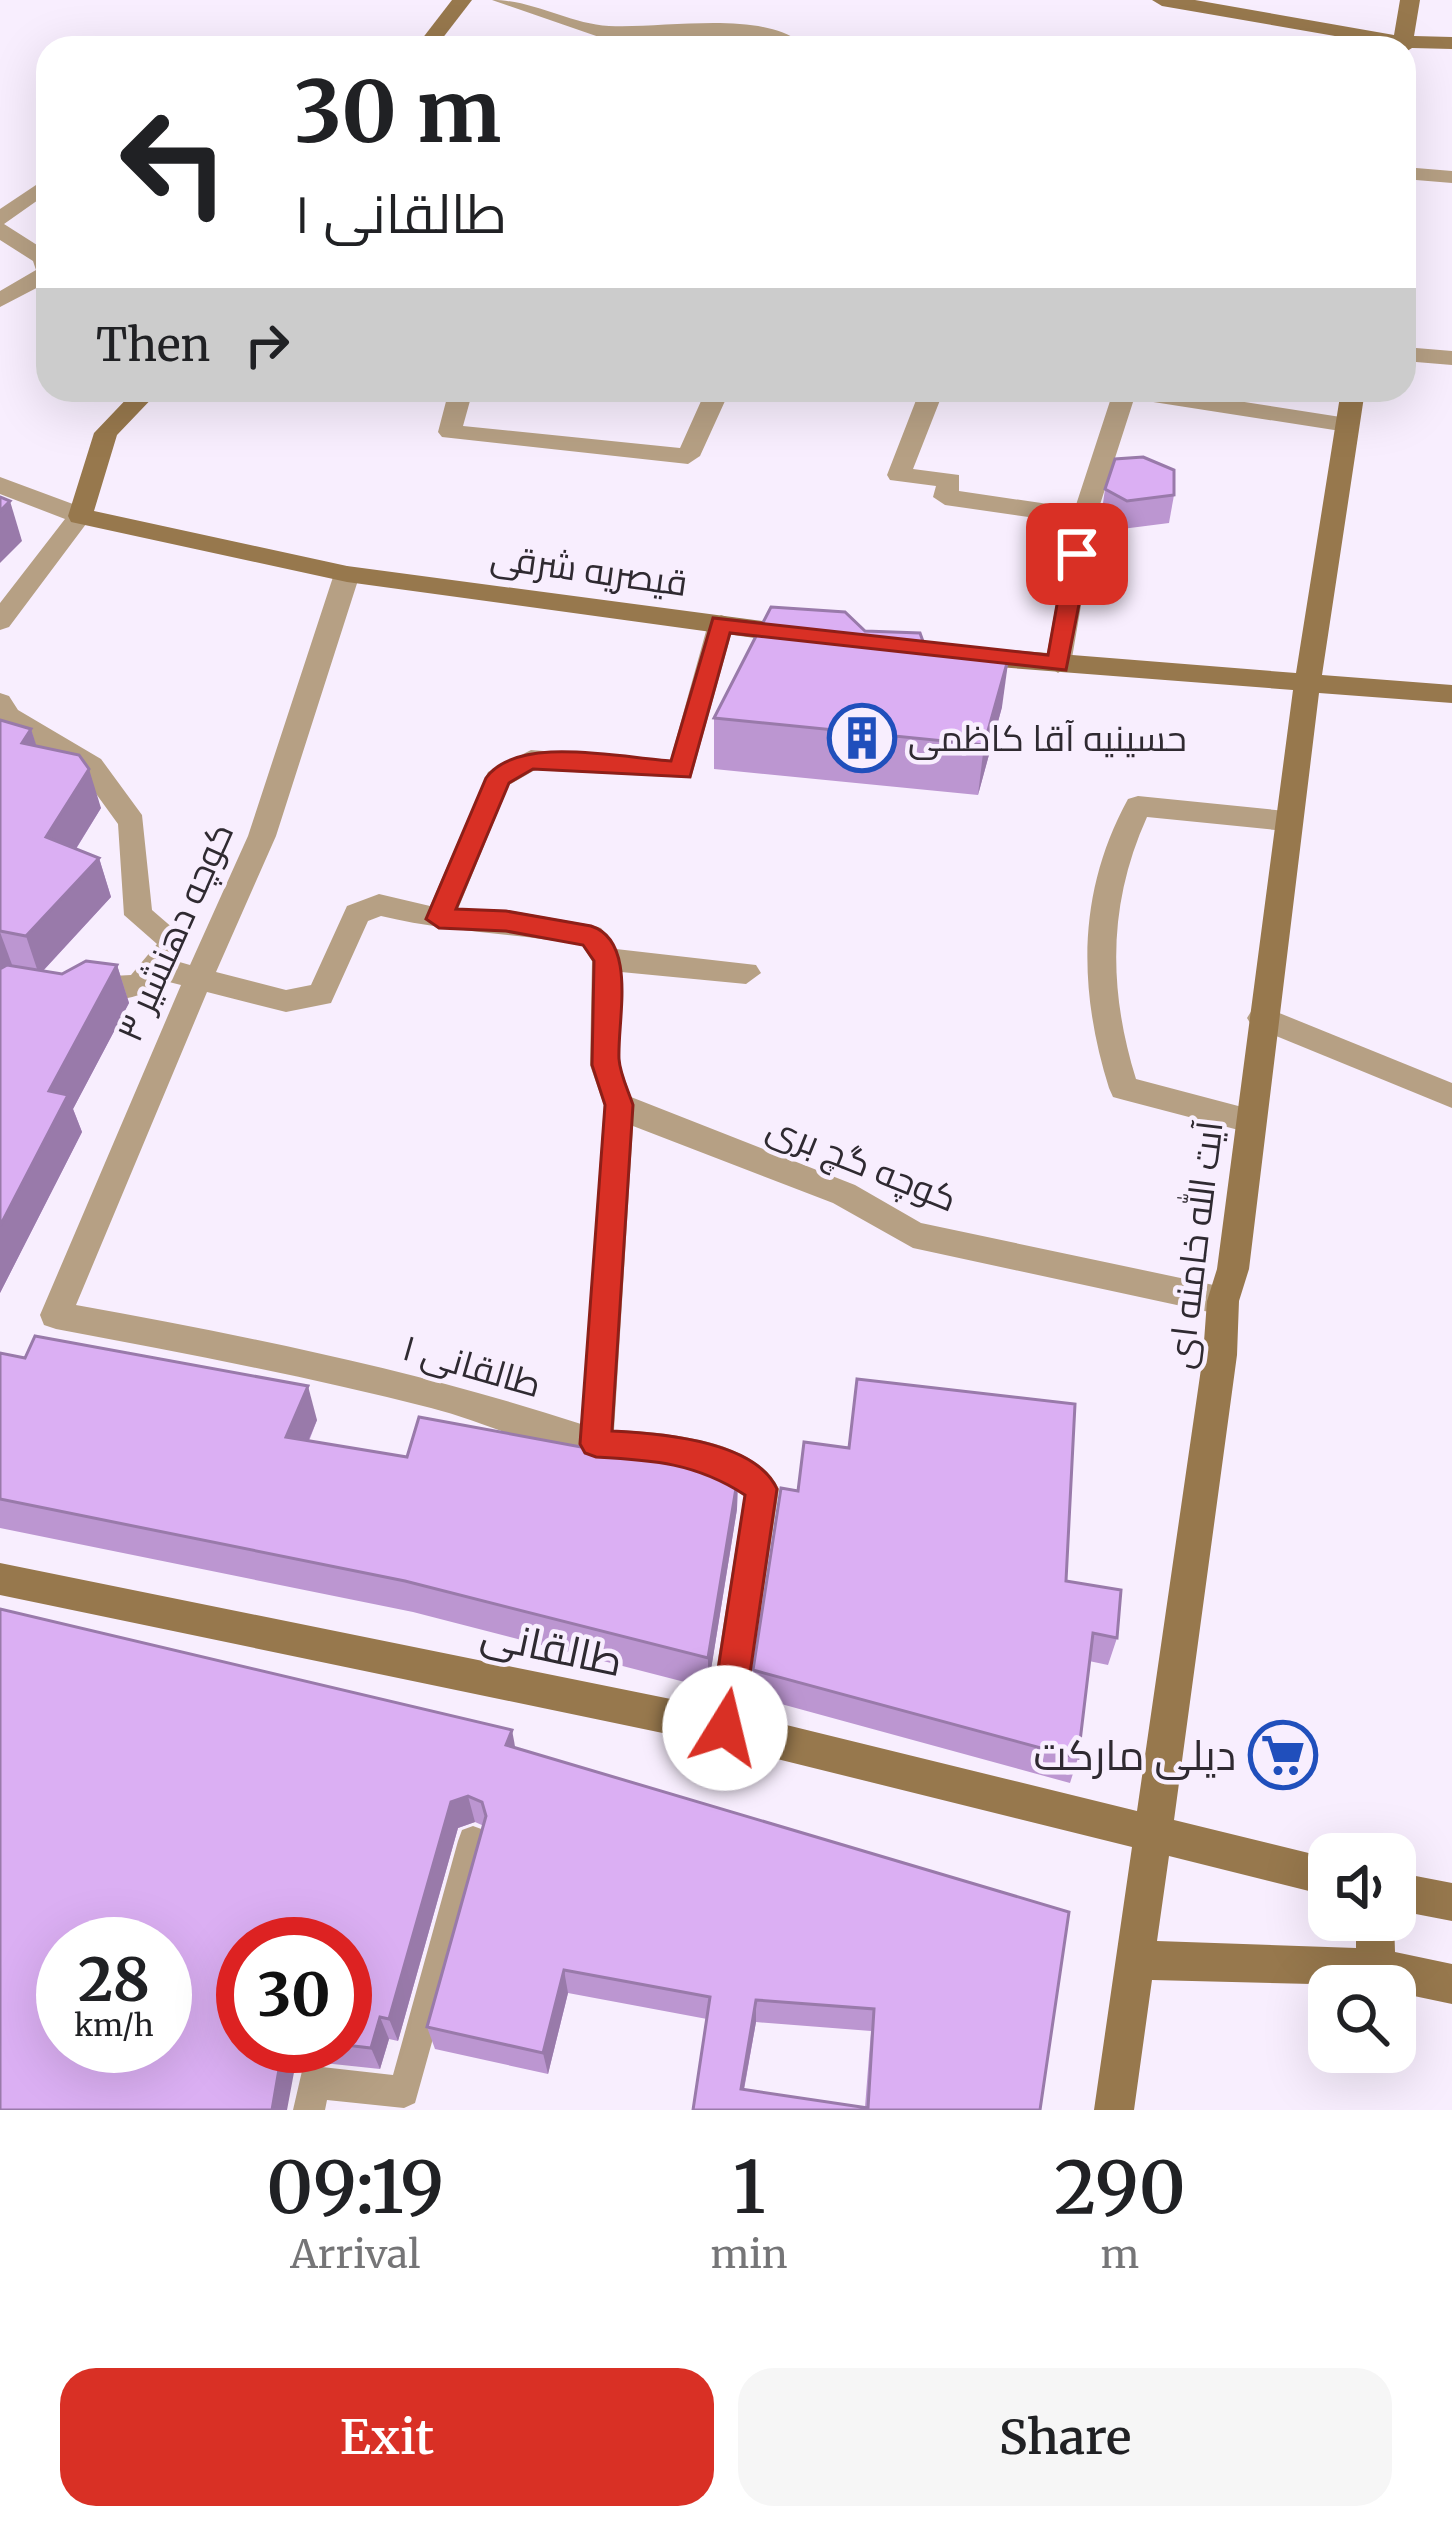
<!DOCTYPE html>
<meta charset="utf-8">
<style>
:root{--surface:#fff;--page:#f6f6f6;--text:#202124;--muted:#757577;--accent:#d93025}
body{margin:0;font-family:Merriweather,Cairo,serif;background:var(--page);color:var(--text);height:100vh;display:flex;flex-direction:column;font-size:45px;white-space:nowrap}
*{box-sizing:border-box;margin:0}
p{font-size:39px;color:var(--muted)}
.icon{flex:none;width:66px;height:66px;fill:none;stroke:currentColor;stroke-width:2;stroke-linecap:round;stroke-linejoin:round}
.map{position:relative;height:2110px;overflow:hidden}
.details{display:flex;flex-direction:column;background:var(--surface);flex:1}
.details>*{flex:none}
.hud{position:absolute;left:36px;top:36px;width:1380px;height:366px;border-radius:36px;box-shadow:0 12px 48px #0002;background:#fff;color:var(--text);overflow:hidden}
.buttons{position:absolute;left:1308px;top:1833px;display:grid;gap:24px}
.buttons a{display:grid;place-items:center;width:108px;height:108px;border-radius:24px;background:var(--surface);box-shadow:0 12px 48px #0002;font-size:60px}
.speed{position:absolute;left:36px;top:1917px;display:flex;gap:24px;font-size:60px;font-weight:700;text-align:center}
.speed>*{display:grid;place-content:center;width:156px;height:156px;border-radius:50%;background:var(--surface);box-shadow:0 12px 48px #0002;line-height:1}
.speed small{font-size:30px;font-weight:400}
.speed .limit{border:18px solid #d22;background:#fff;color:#111}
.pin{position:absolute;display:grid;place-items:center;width:102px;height:102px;color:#fff;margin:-51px;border-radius:24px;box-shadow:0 6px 18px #0006}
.me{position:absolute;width:132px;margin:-66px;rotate:9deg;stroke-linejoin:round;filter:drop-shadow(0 0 9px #0008)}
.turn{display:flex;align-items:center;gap:42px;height:252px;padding:0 60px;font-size:54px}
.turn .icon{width:156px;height:156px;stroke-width:2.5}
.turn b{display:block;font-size:84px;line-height:102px}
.then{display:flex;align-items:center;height:114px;padding:0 60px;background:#0003;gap:24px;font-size:45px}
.eta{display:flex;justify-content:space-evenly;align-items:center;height:204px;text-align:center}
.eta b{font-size:72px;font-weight:600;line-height:84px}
.action{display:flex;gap:24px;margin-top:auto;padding:24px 60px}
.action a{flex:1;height:138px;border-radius:36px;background:var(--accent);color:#fff;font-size:48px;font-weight:600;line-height:138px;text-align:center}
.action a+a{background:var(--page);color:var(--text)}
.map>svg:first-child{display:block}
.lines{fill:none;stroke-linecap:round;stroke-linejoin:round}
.service{fill:#b6a084;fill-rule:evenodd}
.minor{fill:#b6a084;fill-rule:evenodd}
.secondary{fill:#97784d;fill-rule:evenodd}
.wall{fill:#bc96d1;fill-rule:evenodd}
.shaded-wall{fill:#997aaa}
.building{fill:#dbaff3;stroke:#997aaa;stroke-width:3;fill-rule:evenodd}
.route{fill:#d93025;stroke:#8d1f18;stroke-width:3}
.labels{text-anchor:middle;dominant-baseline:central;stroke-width:9;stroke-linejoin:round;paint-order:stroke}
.street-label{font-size:36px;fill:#2f2a31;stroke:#f8eefe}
.poi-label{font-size:36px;fill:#2f2a31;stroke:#f8eefe;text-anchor:start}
.near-street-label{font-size:42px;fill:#2f2a31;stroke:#f8eefe}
.near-poi-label{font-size:42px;fill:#2f2a31;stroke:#f8eefe;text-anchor:end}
</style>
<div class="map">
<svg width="1452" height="2110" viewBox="0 0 1452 2110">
<rect width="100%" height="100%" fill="#f8eefe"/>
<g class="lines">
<polygon class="service" points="473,1826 484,1830 488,1841 415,2103 404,2108 327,2100 325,2110 293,2110 302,2071 313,2066 393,2075 458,1841 462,1830"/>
<g class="minor">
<path d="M 492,0 C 534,0 569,24 609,26 C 661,29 758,10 800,42 L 790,48 L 734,36 L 602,38 Z"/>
<polygon points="1404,167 1452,171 1452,183 1404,179"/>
<polygon points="48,177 48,193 4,224 48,252 48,282 0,307 0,291 36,270 33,261 0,240 0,209"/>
<polygon points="1404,347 1452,351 1452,365 1404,361"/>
<polygon points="449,390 473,390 463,426 680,448 706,390 730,390 700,456 688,464 442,437 438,432"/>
<polygon points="920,390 944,390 913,469 959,475 959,491 1075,508 1112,395 1108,390 1167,390 1347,418 1359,425 1347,432 1134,399 1096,517 1071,664 1058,673 1045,664 1071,523 945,505 933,497 936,486 890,480 887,475"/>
<polygon points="0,477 89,510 92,516 9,627 0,630 0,603 65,519 0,494"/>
<path d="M 347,566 L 360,574 L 276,836 L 216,972 L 286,990 L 311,985 L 347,906 L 379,894 L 430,906 L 488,772 L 531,750 L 670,761 L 708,624 L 721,615 L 730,618 L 734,624 L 691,778 L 535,770 L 509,785 L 458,909 L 506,910 L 591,925 L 601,928 L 616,949 L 756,965 L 761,973 L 746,984 L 621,972 L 620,1065 L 631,1097 L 855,1185 L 921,1223 L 1223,1287 L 1234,1291 L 1239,1301 L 1234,1311 L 1223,1315 L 913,1248 L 833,1203 L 633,1126 L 614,1430 C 662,1432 756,1439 779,1489 L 743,1728 L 738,1741 L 725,1746 L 712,1741 L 707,1728 L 744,1496 C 683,1455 662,1470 597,1459 C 541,1450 486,1422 431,1408 C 307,1376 182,1353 56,1329 L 44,1325 L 40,1315 L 181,985 L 161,980 C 142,1003 104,1003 76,994 L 71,986 L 76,978 L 131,975 L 157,944 L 124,915 L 118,824 L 81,773 L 0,723 L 0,693 L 9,696 L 18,710 L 101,759 L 142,815 L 152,910 L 189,942 L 176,961 L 190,965 L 248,836 L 334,574 ZM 381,916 C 447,932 514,933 582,945 L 592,961 L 590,1065 L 604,1105 L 581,1424 C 415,1370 247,1336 76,1305 L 207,992 L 286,1012 L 331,1003 L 368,921 Z"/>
<path d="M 1138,796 L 1286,811 L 1300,821 L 1286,831 L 1147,817 C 1108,903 1108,989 1136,1079 L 1261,1112 L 1265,1121 L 1261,1130 L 1250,1133 L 1124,1100 L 1113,1097 L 1109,1088 C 1078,989 1077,892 1128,799 Z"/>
<polygon points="1262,1006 1452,1083 1452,1108 1252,1026 1247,1018 1252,1010"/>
</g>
<g class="secondary">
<polygon points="452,0 472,0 435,48 415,48"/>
<polygon points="1152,0 1195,0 1394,35 1400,0 1420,0 1414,36 1452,37 1452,49 1412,48 1404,53 1404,48 1162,6"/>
<polygon points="135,390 160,390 117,435 94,511 347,566 799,626 812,635 799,644 347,582 71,522 68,516 94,433"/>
<polygon points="1341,390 1365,390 1322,675 1452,685 1452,703 1319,693 1249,1269 1239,1301 1237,1355 1174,1820 1329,1858 1329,1896 1169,1856 1157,1941 1356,1948 1356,1920 1394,1920 1395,1952 1452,1964 1452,2004 1395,1992 1395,1986 1152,1980 1134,2110 1094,2110 1132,1847 725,1746 0,1595 0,1563 725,1710 1137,1811 1203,1355 1207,1301 1217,1269 1293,690 972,665 959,656 972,647 1296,673"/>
<polygon points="1395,1872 1452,1883 1452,1921 1395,1910"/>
</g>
</g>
<g class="wall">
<polygon points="1105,489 1174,495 1169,523 1122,529 1101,517"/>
<polygon points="865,631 925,647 1002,707 978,795 714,769 714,718"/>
<polygon points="0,720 31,729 36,746 101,808 76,849 99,858 111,897 43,971 62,974 117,965 129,1003 73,1109 82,1132 0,1293"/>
<polygon points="0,1353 317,1420 309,1441 407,1457 738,1476 737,1509 708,1688 413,1612 0,1528"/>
<polygon points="1066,1581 1117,1638 1108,1665 1089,1661 1078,1758 1070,1783 752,1696 753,1670"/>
<path d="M 515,1748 L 1040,2110 L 693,2110 L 707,2019 L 568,1993 L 548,2074 L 435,2049 L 427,2027 L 484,1826 L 475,1822 L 458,1828 L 398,2041 L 389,2039 L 380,2069 L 314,2062 L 295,2067 L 0,2110 ZM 345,1944 L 345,2046 L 243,2046 ZM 756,2022 L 871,2031 L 865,2107 L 744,2090 Z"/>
</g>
<g class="shaded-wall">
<polygon points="10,501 22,541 0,563 0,511"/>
<polygon points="1009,656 1002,707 978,795 984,745"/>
<polygon points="31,729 44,769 22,743"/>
<polygon points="89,769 101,808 59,876 46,837"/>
<polygon points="99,858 111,897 39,975 26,936"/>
<polygon points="0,932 14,970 0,974"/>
<polygon points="117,965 129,1003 73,1109 82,1132 0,1293 0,1226 49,1091"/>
<polygon points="308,1386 317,1420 296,1470 286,1437"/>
<polygon points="738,1476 737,1509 708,1688 708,1658"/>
<polygon points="512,1730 517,1757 506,1745"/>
<polygon points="468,1796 475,1822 458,1828 398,2041 389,2019 451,1802"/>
<polygon points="564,1970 568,1993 548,2074 543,2053"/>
<polygon points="756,2000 756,2022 740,2110 741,2089"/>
<polygon points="380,2017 389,2039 380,2069 371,2048"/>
<polygon points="283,2046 306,2046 314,2062 295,2067 287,2110 272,2110"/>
</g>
<g class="building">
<polygon points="1143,457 1174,470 1174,495 1127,501 1105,489 1115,459"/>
<polygon points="0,497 10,501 0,511"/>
<polygon points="771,607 845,612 865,631 920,633 925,647 1009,656 984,745 714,718"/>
<polygon points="0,720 31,729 22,743 79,755 89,769 46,837 99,858 26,936 0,931"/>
<polygon points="86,961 117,965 49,1091 68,1095 0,1226 0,969 7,965 62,974"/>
<polygon points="35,1336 308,1386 286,1437 407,1457 419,1417 738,1476 708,1658 405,1581 0,1499 0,1353 25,1358"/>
<polygon points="857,1379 1075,1404 1066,1581 1121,1590 1117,1638 1093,1633 1078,1758 753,1670 781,1488 798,1491 804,1442 849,1448"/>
<path d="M 0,1609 L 512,1730 L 506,1745 L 1069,1912 L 1040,2110 L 693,2110 L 710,1997 L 564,1970 L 543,2053 L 427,2027 L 486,1816 L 482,1802 L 468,1796 L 451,1802 L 389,2019 L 380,2017 L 371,2048 L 345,2045 L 345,1944 L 243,1944 L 243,2046 L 283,2046 L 272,2110 L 0,2110 ZM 63,1944 L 165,1944 L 165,2046 L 63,2046 ZM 756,2000 L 874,2009 L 868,2108 L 741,2089 Z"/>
</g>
<path class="route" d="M 1077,546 L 1089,554 L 1066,670 L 730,633 L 690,777 L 533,769 L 509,783 L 456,909 L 506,911 L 591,926 C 638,941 617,1022 619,1059 C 620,1074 628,1090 633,1105 L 612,1431 C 658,1433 755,1440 777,1489 L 742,1728 L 737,1740 L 725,1744 L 714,1740 L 709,1728 L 745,1495 C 696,1463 653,1460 596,1457 L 585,1453 L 580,1444 L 605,1105 L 592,1065 L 594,961 L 583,945 L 506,931 L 439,928 L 426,919 L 486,778 C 517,734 622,758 671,761 L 713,618 L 1048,655 L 1066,554 Z"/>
<defs>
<g id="building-ring" transform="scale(3.45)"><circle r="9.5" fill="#f8eefe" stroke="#204fbc" stroke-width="1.5"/><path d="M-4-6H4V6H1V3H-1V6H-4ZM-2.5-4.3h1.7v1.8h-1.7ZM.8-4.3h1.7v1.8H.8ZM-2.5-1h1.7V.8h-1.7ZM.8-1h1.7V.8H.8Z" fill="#204fbc"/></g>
<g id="supermarket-ring" transform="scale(3.45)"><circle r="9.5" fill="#f8eefe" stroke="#204fbc" stroke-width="1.5"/><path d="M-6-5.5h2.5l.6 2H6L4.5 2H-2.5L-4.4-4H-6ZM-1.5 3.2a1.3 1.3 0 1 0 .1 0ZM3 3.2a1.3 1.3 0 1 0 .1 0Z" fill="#204fbc"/></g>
</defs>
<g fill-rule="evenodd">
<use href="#building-ring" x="862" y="738"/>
<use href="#supermarket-ring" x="1283" y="1755"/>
</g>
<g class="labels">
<g class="street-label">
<text transform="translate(589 570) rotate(8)">قیصریه شرقی</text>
<text transform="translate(175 932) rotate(-66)">کوچه دهنشیر ۳</text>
<text transform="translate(862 1163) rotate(22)">کوچه گچ بری</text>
<text transform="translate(1195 1245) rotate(-83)">آیت الله خامنه ای</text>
<text transform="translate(472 1366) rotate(16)">طالقانی ۱</text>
</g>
<g class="poi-label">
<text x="908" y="738">حسینیه آقا کاظمی</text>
</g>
<g class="near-street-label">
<text transform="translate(552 1647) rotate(12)">طالقانی</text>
</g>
<g class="near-poi-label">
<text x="1236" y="1755">دیلی مارکت</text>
</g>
</g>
</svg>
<div class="buttons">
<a><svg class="icon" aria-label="sound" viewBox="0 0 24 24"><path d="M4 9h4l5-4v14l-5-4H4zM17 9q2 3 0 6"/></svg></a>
<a><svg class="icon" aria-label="search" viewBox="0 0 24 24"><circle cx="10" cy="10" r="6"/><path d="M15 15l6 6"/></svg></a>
</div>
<div class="speed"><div>28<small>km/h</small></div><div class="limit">30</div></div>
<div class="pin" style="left:1077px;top:554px;background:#d93025"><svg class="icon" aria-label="arrive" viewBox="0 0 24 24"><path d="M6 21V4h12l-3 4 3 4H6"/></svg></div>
<svg class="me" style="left:725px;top:1728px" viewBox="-20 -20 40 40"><circle r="19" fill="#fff"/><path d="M0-13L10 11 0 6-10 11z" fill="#d93025"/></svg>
<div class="hud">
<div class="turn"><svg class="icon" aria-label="left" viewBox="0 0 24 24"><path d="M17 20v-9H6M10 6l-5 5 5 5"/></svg><div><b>30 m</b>طالقانی ۱</div></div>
<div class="then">Then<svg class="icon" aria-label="right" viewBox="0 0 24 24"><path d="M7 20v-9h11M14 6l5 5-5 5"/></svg></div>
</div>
</div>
<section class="details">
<div class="eta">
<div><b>09:19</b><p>Arrival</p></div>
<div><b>1</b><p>min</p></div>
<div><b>290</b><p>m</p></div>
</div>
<div class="action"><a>Exit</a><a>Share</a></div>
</section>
